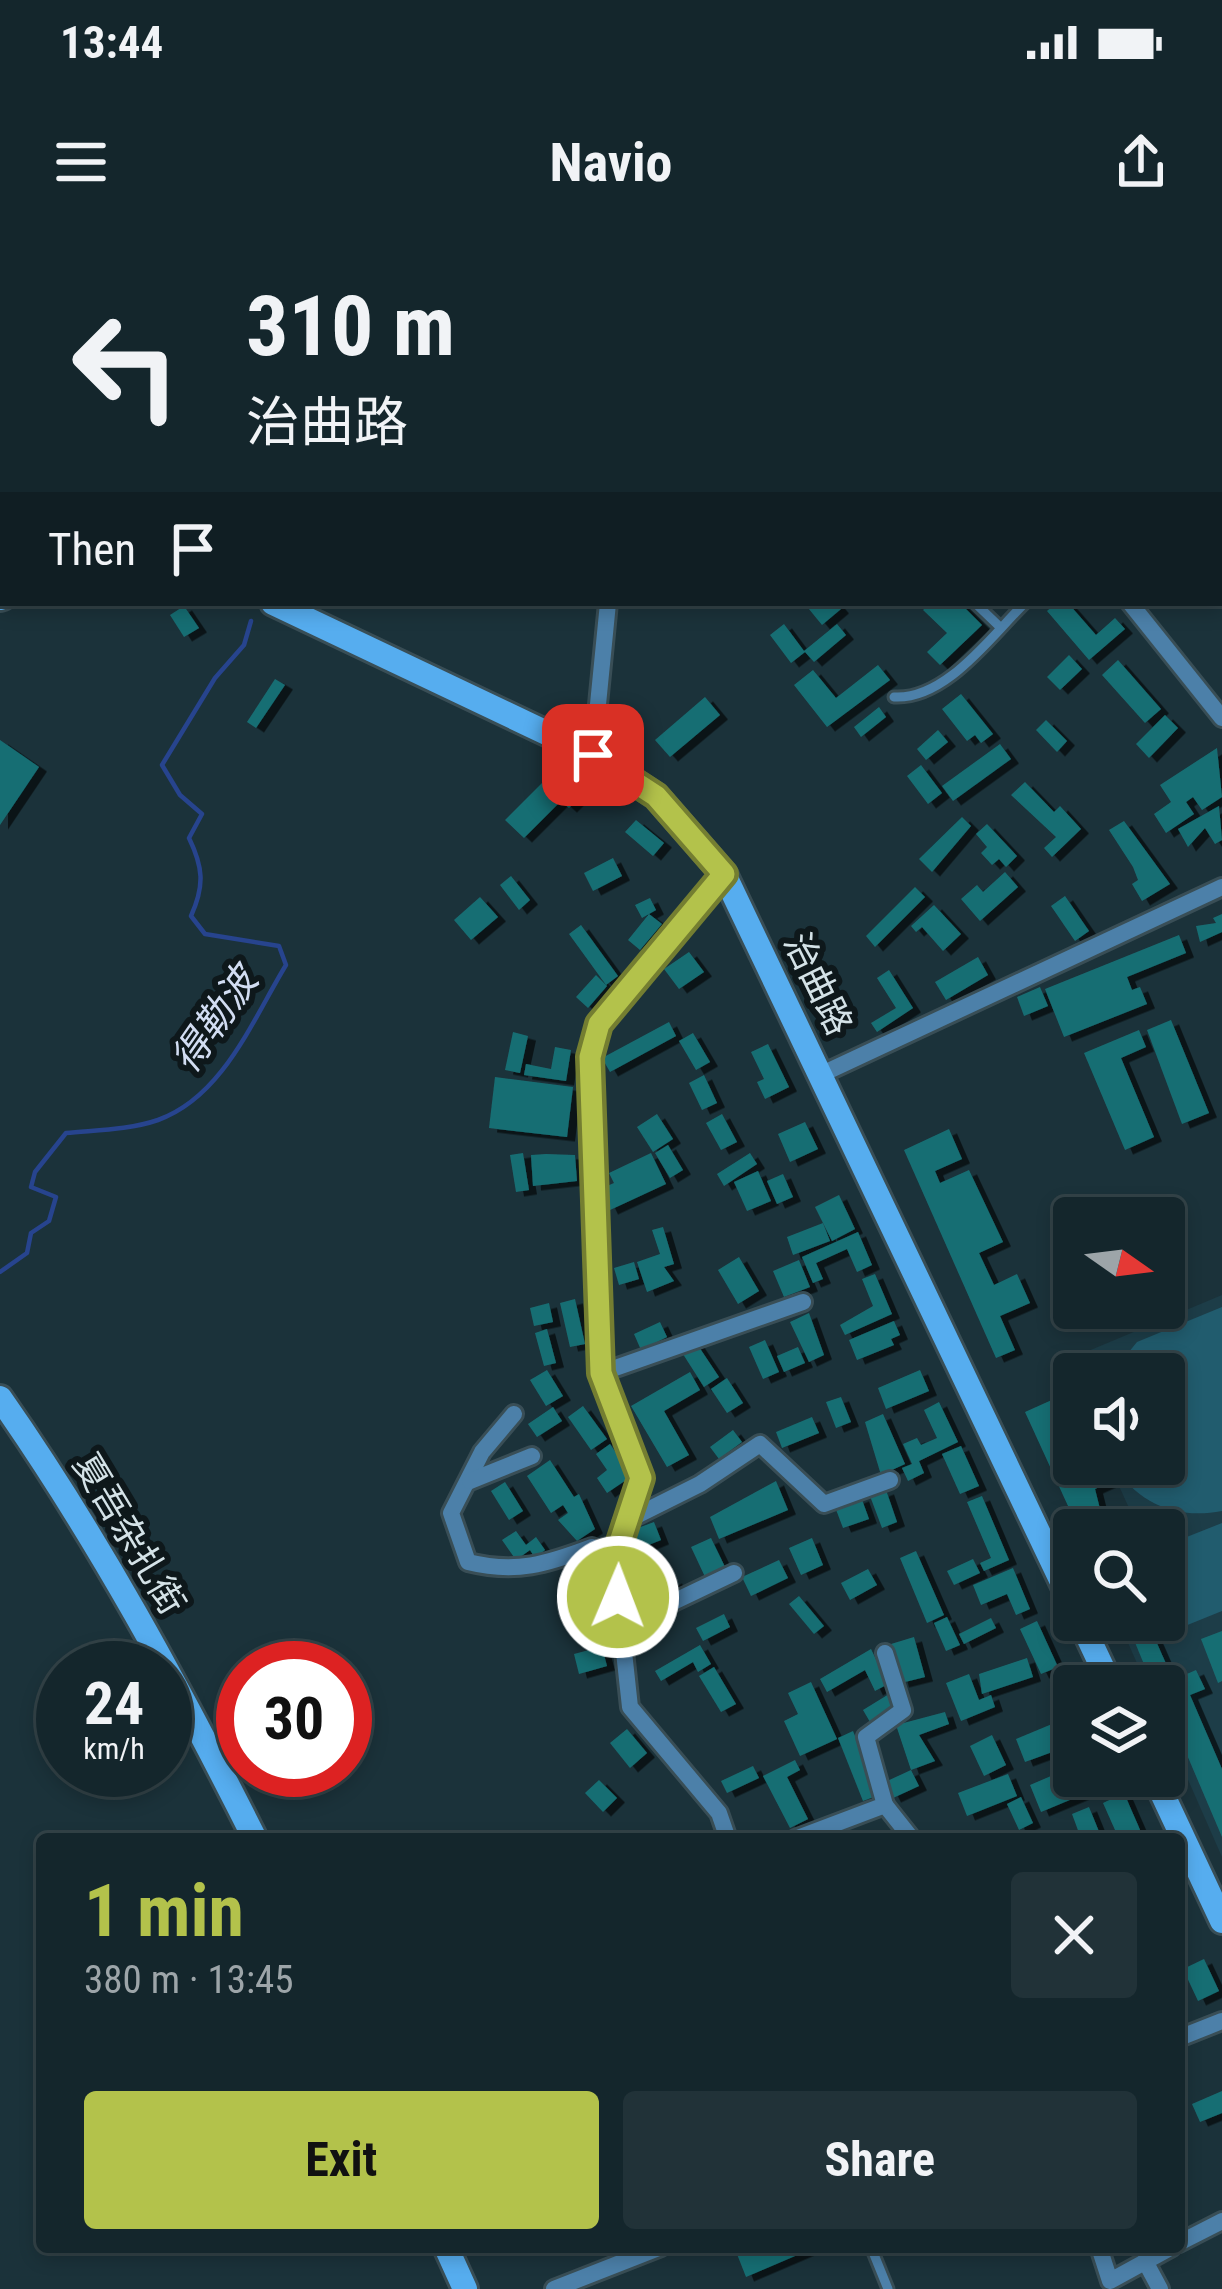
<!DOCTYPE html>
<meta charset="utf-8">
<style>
:root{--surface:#14262c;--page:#213238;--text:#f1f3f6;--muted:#9da5a9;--line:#334348;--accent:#b3c24b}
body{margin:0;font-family:"Roboto Condensed","Noto Sans SC",sans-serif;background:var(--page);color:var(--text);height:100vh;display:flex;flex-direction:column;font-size:45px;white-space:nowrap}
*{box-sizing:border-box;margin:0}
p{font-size:39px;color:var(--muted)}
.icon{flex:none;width:66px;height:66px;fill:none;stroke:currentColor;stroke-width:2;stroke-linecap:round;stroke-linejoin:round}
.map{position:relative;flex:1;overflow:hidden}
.panel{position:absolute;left:36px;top:1593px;width:1149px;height:420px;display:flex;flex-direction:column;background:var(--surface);border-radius:12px;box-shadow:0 6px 18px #0003,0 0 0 3px var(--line)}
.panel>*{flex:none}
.guide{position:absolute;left:0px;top:0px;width:1224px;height:366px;box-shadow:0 6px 18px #0003,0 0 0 3px var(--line);background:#14262c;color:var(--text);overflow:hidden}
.needle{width:78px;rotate:104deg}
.tools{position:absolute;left:1053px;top:957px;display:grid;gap:24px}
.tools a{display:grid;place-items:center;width:132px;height:132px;border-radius:12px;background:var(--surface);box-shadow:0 6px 18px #0003,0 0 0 3px var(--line);font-size:60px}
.speed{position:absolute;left:36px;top:1401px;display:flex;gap:24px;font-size:60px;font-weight:700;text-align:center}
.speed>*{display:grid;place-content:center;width:156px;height:156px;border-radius:50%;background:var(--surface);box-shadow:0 6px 18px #0003,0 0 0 3px var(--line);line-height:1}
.speed small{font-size:30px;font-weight:400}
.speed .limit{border:18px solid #d22;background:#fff;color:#111}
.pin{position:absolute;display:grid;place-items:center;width:102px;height:102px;color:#fff;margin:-51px;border-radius:24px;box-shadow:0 6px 18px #0006}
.me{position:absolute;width:132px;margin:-66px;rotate:1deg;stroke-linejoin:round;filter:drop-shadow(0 0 9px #0008)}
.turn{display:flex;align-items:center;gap:42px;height:252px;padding:0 48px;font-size:54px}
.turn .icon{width:156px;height:156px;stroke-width:2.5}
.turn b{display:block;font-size:84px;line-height:102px}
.then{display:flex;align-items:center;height:114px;padding:0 48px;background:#0003;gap:24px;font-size:45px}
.round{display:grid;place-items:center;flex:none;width:126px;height:126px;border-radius:12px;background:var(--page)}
.headline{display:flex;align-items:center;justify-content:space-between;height:204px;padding:0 48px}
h1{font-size:72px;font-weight:700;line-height:90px;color:var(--accent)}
.cta{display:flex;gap:24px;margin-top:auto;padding:24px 48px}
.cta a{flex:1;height:138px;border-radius:12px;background:var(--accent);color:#111;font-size:48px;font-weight:700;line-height:138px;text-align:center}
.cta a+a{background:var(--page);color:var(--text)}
.status{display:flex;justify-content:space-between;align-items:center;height:84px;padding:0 60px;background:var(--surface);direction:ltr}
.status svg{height:33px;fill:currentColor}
header{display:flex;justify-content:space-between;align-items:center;height:156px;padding:0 48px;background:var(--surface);font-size:54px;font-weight:700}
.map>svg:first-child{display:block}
.built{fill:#1d3d48}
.green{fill:#215c6e}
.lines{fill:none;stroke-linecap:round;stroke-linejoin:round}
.stream{stroke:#27448e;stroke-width:4.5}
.building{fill:#196e73;filter:url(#shadow)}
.service-casing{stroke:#394e56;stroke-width:15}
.minor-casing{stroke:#394e56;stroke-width:22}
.secondary-casing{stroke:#394e56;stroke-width:30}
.service{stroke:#4c80a9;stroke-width:9}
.minor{stroke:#4c80a9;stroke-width:16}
.secondary{stroke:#56adef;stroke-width:24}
.route-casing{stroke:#747e31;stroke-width:30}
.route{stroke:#b3c24b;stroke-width:21}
.labels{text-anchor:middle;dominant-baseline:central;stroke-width:12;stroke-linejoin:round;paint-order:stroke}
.street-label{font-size:36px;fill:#d4e2e7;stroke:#0e181b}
.water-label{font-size:39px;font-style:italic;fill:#d2ddf2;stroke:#0e181b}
</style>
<div class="status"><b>13:44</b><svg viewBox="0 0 49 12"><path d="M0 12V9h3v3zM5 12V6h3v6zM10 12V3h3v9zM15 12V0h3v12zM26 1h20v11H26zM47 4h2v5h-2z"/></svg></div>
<header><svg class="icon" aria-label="menu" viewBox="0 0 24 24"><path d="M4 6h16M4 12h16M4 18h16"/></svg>Navio<svg class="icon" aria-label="share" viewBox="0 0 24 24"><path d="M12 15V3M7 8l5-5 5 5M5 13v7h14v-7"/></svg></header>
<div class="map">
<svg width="1222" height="2049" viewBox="0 0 1222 2049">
<defs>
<filter id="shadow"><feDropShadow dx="8" dy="4.5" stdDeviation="0" flood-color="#0009"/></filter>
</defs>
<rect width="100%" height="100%" fill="#1b323a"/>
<polygon class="built" points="1222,1055 1222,1617 1164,1485 1164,1446 1147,1446 1118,1380 1164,1380 1164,1290 1139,1290 1109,1224 1164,1224 1164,1134 1074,1134 1074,1147 1062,1122"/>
<g class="green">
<path d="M 1222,1067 L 1222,1271 C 1176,1280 1137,1263 1113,1224 L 1164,1224 L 1164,1134 L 1111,1134 L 1137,1102 Z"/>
<polygon points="1222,1283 1222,1371 1185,1386 1164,1334 1164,1306"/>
</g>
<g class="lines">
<path class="stream" d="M 0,1032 L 27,1013 L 31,993 L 49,981 L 56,957 L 31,947 L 35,932 L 66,893 C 95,890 129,890 158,880 C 223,857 253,779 286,725 L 279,706 L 205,694 L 191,676 C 205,645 203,627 189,598 L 202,574 L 180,555 L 162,525 L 215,438 L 244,405 L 251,381"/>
</g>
<g class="building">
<polygon points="804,363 836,363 841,369 822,385"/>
<polygon points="930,363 960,363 982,385 940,425 927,412 947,393 923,370"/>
<polygon points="1056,363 1068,363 1096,395 1115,378 1125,389 1089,420 1047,371"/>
<polygon points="184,366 199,388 184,397 170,375"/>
<polygon points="784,384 804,411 837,384 846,395 814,422 805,412 791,423 770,395"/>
<polygon points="1069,415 1082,429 1060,450 1047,437"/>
<polygon points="1118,420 1161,469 1145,483 1102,435"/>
<polygon points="878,425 890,440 827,487 794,445 813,430 836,458"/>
<polygon points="275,439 285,445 256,488 247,482"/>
<polygon points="961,454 993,494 981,503 975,495 967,501 942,469"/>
<polygon points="705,457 720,475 670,517 655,500"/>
<polygon points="879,467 886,477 861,497 854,487"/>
<polygon points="1165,475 1178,488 1149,518 1136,504"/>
<polygon points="1046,480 1067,501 1057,512 1036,490"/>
<polygon points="938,490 948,502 926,520 917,509"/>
<polygon points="0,500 39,527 0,585"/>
<polygon points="1000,504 1011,519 953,561 942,546"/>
<polygon points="1217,508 1222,557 1202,570 1193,557 1186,562 1194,574 1166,593 1154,574 1171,562 1160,545"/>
<polygon points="921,525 942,553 928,564 907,536"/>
<polygon points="554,531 580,557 569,568 561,561 524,598 505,580"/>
<polygon points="1025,542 1054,572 1060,566 1081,589 1052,617 1044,608 1056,597 1011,555"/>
<polygon points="1219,566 1222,600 1215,604 1205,588 1188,607 1178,589"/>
<polygon points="962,577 971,586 932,632 919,619"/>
<polygon points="636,580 664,603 653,616 625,592"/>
<polygon points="1124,581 1170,644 1142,661 1132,644 1138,640 1133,627 1109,590"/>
<polygon points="987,584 1017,616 1006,627 999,619 992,625 981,613 987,607 976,594"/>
<polygon points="613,618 622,636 593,651 584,633"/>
<polygon points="1005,632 1018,647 980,681 961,659 977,645 983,652"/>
<polygon points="511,636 530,660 519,670 500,645"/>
<polygon points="915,647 925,657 875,707 866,696"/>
<polygon points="1065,656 1089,691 1075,701 1051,666"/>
<polygon points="480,657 498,677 471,700 454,680"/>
<polygon points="650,658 656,670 649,674 662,684 640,710 628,700 649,674 642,678 635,665"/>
<polygon points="934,665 961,694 943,711 922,687 916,692 911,686"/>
<polygon points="1222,674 1222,692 1200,702 1196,686 1216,683 1213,678"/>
<polygon points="581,685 618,736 606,745 569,694"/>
<polygon points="1179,695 1186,713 1127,737 1132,750 1140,747 1147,764 1064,797 1045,749"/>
<polygon points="689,712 704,732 679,749 664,729"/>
<polygon points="978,717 988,735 946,760 935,742"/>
<polygon points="889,730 913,768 877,792 871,783 896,768 877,738"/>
<polygon points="596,735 607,746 588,768 576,757"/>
<polygon points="1040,747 1048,766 1024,776 1017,757"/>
<polygon points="1171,780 1209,873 1182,884 1147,790"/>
<polygon points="669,782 676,796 610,832 602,818"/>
<polygon points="1139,790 1146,807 1121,818 1154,897 1125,910 1084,813"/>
<polygon points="513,792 528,796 520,833 505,830"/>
<polygon points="693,793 710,822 696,830 679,801"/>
<polygon points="768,804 789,847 765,859 757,842 764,839 751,812"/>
<polygon points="555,807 571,810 566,841 524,835 526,824 551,829"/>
<polygon points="704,835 717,863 702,870 689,843"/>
<polygon points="495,837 573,847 567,897 489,888"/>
<polygon points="657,874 673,899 653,912 637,887"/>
<polygon points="722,874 737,902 721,910 706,883"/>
<polygon points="805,882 818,909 790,922 778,894"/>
<polygon points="949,889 962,919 935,931 940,943 969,930 1003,1002 979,1013 994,1045 1017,1034 1030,1063 1000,1076 1015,1110 996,1118 904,910"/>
<polygon points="668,905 683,930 670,938 655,913"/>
<polygon points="523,913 529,950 516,952 510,915"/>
<polygon points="651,913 666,944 610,970 600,949 614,943 609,933"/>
<polygon points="750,913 757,924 724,946 717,934"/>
<polygon points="546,914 575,915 577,941 533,946 531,915"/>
<polygon points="758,931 771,961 747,971 734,942"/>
<polygon points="783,934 793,957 777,964 767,941"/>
<polygon points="839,955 855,989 832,1001 815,967"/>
<polygon points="823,983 830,1001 793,1015 787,997"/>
<polygon points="663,987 674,1024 664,1027 674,1041 647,1052 637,1022 660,1014 652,990"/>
<polygon points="858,992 872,1025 857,1032 847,1009 816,1023 823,1039 813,1043 802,1017"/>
<polygon points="739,1017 759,1051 738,1064 718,1030"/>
<polygon points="799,1020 810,1047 784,1057 773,1031"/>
<polygon points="634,1022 639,1039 619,1045 614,1028"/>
<polygon points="875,1034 892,1074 845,1095 840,1085 873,1066 862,1039"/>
<polygon points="575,1059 585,1104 570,1107 560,1063"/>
<polygon points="549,1063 553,1082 534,1086 530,1068"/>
<polygon points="809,1073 824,1115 809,1122 790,1082"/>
<polygon points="894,1081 900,1095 891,1099 894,1105 857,1120 849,1100"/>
<polygon points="660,1082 667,1097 641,1110 634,1094"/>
<polygon points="547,1089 556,1123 544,1126 535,1093"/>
<polygon points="765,1100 779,1132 763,1139 749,1107"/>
<polygon points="695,1101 719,1137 704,1147 681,1111"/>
<polygon points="798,1107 805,1123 784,1132 777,1116"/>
<polygon points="547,1130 563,1156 546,1166 530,1140"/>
<polygon points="920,1130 929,1151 886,1169 878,1148"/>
<polygon points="690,1132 700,1150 664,1171 689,1215 667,1227 631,1166"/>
<polygon points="727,1138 743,1163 727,1173 711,1149"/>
<polygon points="1074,1150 1074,1224 1108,1224 1115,1240 1095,1249 1102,1277 1115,1272 1120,1283 1104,1290 1079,1290 1025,1172"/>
<polygon points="841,1157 851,1182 836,1188 826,1162"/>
<polygon points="939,1162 958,1202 919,1221 924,1233 908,1241 902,1228 912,1224 903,1204 917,1198 921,1205 937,1198 924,1170"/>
<polygon points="583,1166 607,1199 591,1210 568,1177"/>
<polygon points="553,1167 562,1181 537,1197 528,1184"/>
<polygon points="883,1174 905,1224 881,1235 865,1182"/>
<polygon points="812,1177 819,1193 782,1208 776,1192"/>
<polygon points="733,1190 742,1202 719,1219 710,1207"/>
<polygon points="610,1204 632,1236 607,1253 597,1238 607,1230 596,1214"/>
<polygon points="961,1206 979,1246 960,1254 942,1214"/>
<polygon points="550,1220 574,1257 579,1254 595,1289 577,1301 558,1280 568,1273 563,1265 551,1273 527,1236"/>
<polygon points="776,1241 788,1270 719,1299 710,1277"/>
<polygon points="505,1242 523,1271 509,1280 491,1251"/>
<polygon points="886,1250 897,1282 882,1288 870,1256"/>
<polygon points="982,1256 1009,1320 984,1331 980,1323 991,1318 967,1262"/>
<polygon points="861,1257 869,1279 843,1288 835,1267"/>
<polygon points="654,1282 661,1300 634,1311 627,1292"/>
<polygon points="516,1291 526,1305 536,1297 545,1310 535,1318 530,1310 516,1320 502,1300"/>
<polygon points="711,1298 726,1329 706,1339 691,1307"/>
<polygon points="812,1298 823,1325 801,1335 789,1308"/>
<polygon points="916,1311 944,1375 927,1383 900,1318"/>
<polygon points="973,1319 980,1333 954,1345 947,1331"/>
<polygon points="779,1320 788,1338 751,1356 742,1337"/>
<polygon points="1013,1328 1030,1369 1016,1375 1007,1354 981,1365 973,1345"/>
<polygon points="868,1329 877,1345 850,1360 841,1343"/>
<polygon points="674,1339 680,1351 648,1367 642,1355"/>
<polygon points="799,1356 824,1386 814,1394 789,1364"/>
<polygon points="724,1374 730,1387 703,1401 696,1388"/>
<polygon points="947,1377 960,1405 946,1411 934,1383"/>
<polygon points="991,1378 996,1388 964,1404 959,1394"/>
<polygon points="595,1381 607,1426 579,1434 574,1414 589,1410 582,1385"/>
<polygon points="1037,1381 1058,1427 1041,1434 1020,1389"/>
<polygon points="1222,1391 1222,1441 1218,1443 1201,1399"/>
<polygon points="1152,1392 1167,1426 1148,1434 1134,1400"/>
<polygon points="914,1397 925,1437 901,1443 891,1404"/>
<polygon points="700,1405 711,1424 698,1432 693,1422 661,1441 655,1431"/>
<polygon points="871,1409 888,1444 875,1451 865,1430 827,1452 820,1439"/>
<polygon points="1027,1418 1033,1437 982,1454 979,1434"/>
<polygon points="714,1427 736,1464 721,1472 699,1436"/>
<polygon points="1196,1430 1205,1449 1190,1455 1222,1529 1222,1597 1164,1461 1164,1444"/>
<polygon points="969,1434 979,1460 991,1455 995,1467 961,1481 946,1443"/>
<polygon points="811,1442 837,1499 800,1516 784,1481 798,1474 788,1453"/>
<polygon points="1073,1443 1074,1504 1025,1522 1016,1499 1064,1479 1052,1451"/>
<polygon points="889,1454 897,1467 870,1482 863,1470"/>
<polygon points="945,1472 949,1484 919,1495 935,1521 911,1530 919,1546 893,1558 885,1542 911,1530 896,1485"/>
<polygon points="627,1489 647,1513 630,1528 610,1503"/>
<polygon points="853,1491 879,1555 863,1561 838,1498"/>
<polygon points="992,1495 1006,1525 984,1536 970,1506"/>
<polygon points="795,1520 800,1530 787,1537 808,1579 790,1588 763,1536"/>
<polygon points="753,1526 759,1538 727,1553 721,1541"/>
<polygon points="1065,1530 1071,1544 1081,1536 1105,1536 1108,1544 1041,1572 1030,1545"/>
<polygon points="1008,1534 1017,1556 967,1576 958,1553"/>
<polygon points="599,1540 617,1558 603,1572 585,1553"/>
<polygon points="1124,1553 1144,1599 1119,1599 1103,1563"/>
<polygon points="1021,1557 1033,1583 1019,1590 1007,1564"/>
<polygon points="1089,1567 1102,1599 1064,1599 1079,1593 1072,1574"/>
<polygon points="1204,1719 1219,1751 1198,1761 1183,1729"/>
<polygon points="1222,1851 1222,1873 1200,1882 1192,1864"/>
<polygon points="748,2007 751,2014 767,2007 816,2007 746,2037 735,2009"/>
</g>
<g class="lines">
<g class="service-casing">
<g id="service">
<polyline points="898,0 908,3"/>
<polyline points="1221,254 1222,253"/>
<polyline points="975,363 1000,387"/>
<path d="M 894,457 C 946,460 991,396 1025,363"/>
<polyline points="871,2007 888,2049"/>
</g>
</g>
<g class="minor-casing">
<g id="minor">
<polyline points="678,0 683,3"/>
<polyline points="1130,363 1222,478"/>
<polyline points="593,515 608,363"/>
<polyline points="724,634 599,785 590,817 601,1133 641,1239 614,1320 630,1467 719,1573 728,1599"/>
<polyline points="822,834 1222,647"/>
<polyline points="601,1133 803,1062"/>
<path d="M 514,1174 L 482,1212 L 451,1273 L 468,1322 C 516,1334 547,1324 592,1307 L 614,1320"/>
<polyline points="470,1241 532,1216"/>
<polyline points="622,1283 700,1244 760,1204 824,1264 890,1240"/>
<polyline points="625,1385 734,1333"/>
<polyline points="885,1565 912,1599"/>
<polyline points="795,1599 885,1565 866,1497 903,1470 885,1413"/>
<polyline points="1179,1798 1222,1781"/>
<polyline points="1179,2003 1222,1981"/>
<polyline points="1099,2007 1110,2041 1172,2007"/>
<polyline points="1145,2021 1160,2049"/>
<polyline points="554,2049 661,2007"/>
</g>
</g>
<g class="secondary-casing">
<g id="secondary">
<polyline points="195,3 197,0"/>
<polyline points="0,287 3,283"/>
<polyline points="0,358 3,357"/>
<polyline points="273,363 593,515 656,556 724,634 1074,1367"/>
<path d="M 0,1158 C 98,1298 178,1446 255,1599"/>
<polyline points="1080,1380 1111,1446"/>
<polyline points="1154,1536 1222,1681"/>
<polyline points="446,2007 465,2049"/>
</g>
</g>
<use href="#service" class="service"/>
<use href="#minor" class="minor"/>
<use href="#secondary" class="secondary"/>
</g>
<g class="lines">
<g class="route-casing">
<polyline id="route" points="593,515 656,556 724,634 599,784 590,817 601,1133 641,1238 614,1320 618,1357"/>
</g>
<use href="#route" class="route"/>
</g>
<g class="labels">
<g class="street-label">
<text transform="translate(818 744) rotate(64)">治曲路</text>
<text transform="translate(129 1294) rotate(59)">夏吾杂扎街</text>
</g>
<g class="water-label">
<text transform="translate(215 780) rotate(-55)">得勒波</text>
</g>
</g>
</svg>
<div class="tools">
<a><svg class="needle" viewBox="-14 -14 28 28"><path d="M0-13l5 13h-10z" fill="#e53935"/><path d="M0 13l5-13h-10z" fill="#9da5a9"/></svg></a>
<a><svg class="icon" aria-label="sound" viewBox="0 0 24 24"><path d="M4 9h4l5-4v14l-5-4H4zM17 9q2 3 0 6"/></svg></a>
<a><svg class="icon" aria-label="search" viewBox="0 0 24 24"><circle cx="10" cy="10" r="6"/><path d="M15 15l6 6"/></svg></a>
<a><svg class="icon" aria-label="layers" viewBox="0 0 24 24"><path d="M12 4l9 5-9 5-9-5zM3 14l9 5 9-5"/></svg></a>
</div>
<div class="speed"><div>24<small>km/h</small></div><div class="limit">30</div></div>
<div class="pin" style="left:593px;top:515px;background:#d93025"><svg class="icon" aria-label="arrive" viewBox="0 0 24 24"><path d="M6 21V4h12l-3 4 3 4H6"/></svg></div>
<svg class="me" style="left:618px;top:1357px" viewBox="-20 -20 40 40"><circle r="17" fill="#b3c24b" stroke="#fff" stroke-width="3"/><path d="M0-11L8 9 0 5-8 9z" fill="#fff"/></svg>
<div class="guide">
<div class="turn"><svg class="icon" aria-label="left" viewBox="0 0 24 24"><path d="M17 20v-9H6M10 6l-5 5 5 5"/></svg><div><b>310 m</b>治曲路</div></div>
<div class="then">Then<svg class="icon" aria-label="arrive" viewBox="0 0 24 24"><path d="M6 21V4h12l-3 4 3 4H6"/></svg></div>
</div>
<section class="panel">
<div class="headline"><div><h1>1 min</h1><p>380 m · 13:45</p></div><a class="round"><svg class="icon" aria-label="close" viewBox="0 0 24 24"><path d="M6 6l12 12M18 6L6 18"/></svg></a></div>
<div class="cta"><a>Exit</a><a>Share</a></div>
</section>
</div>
